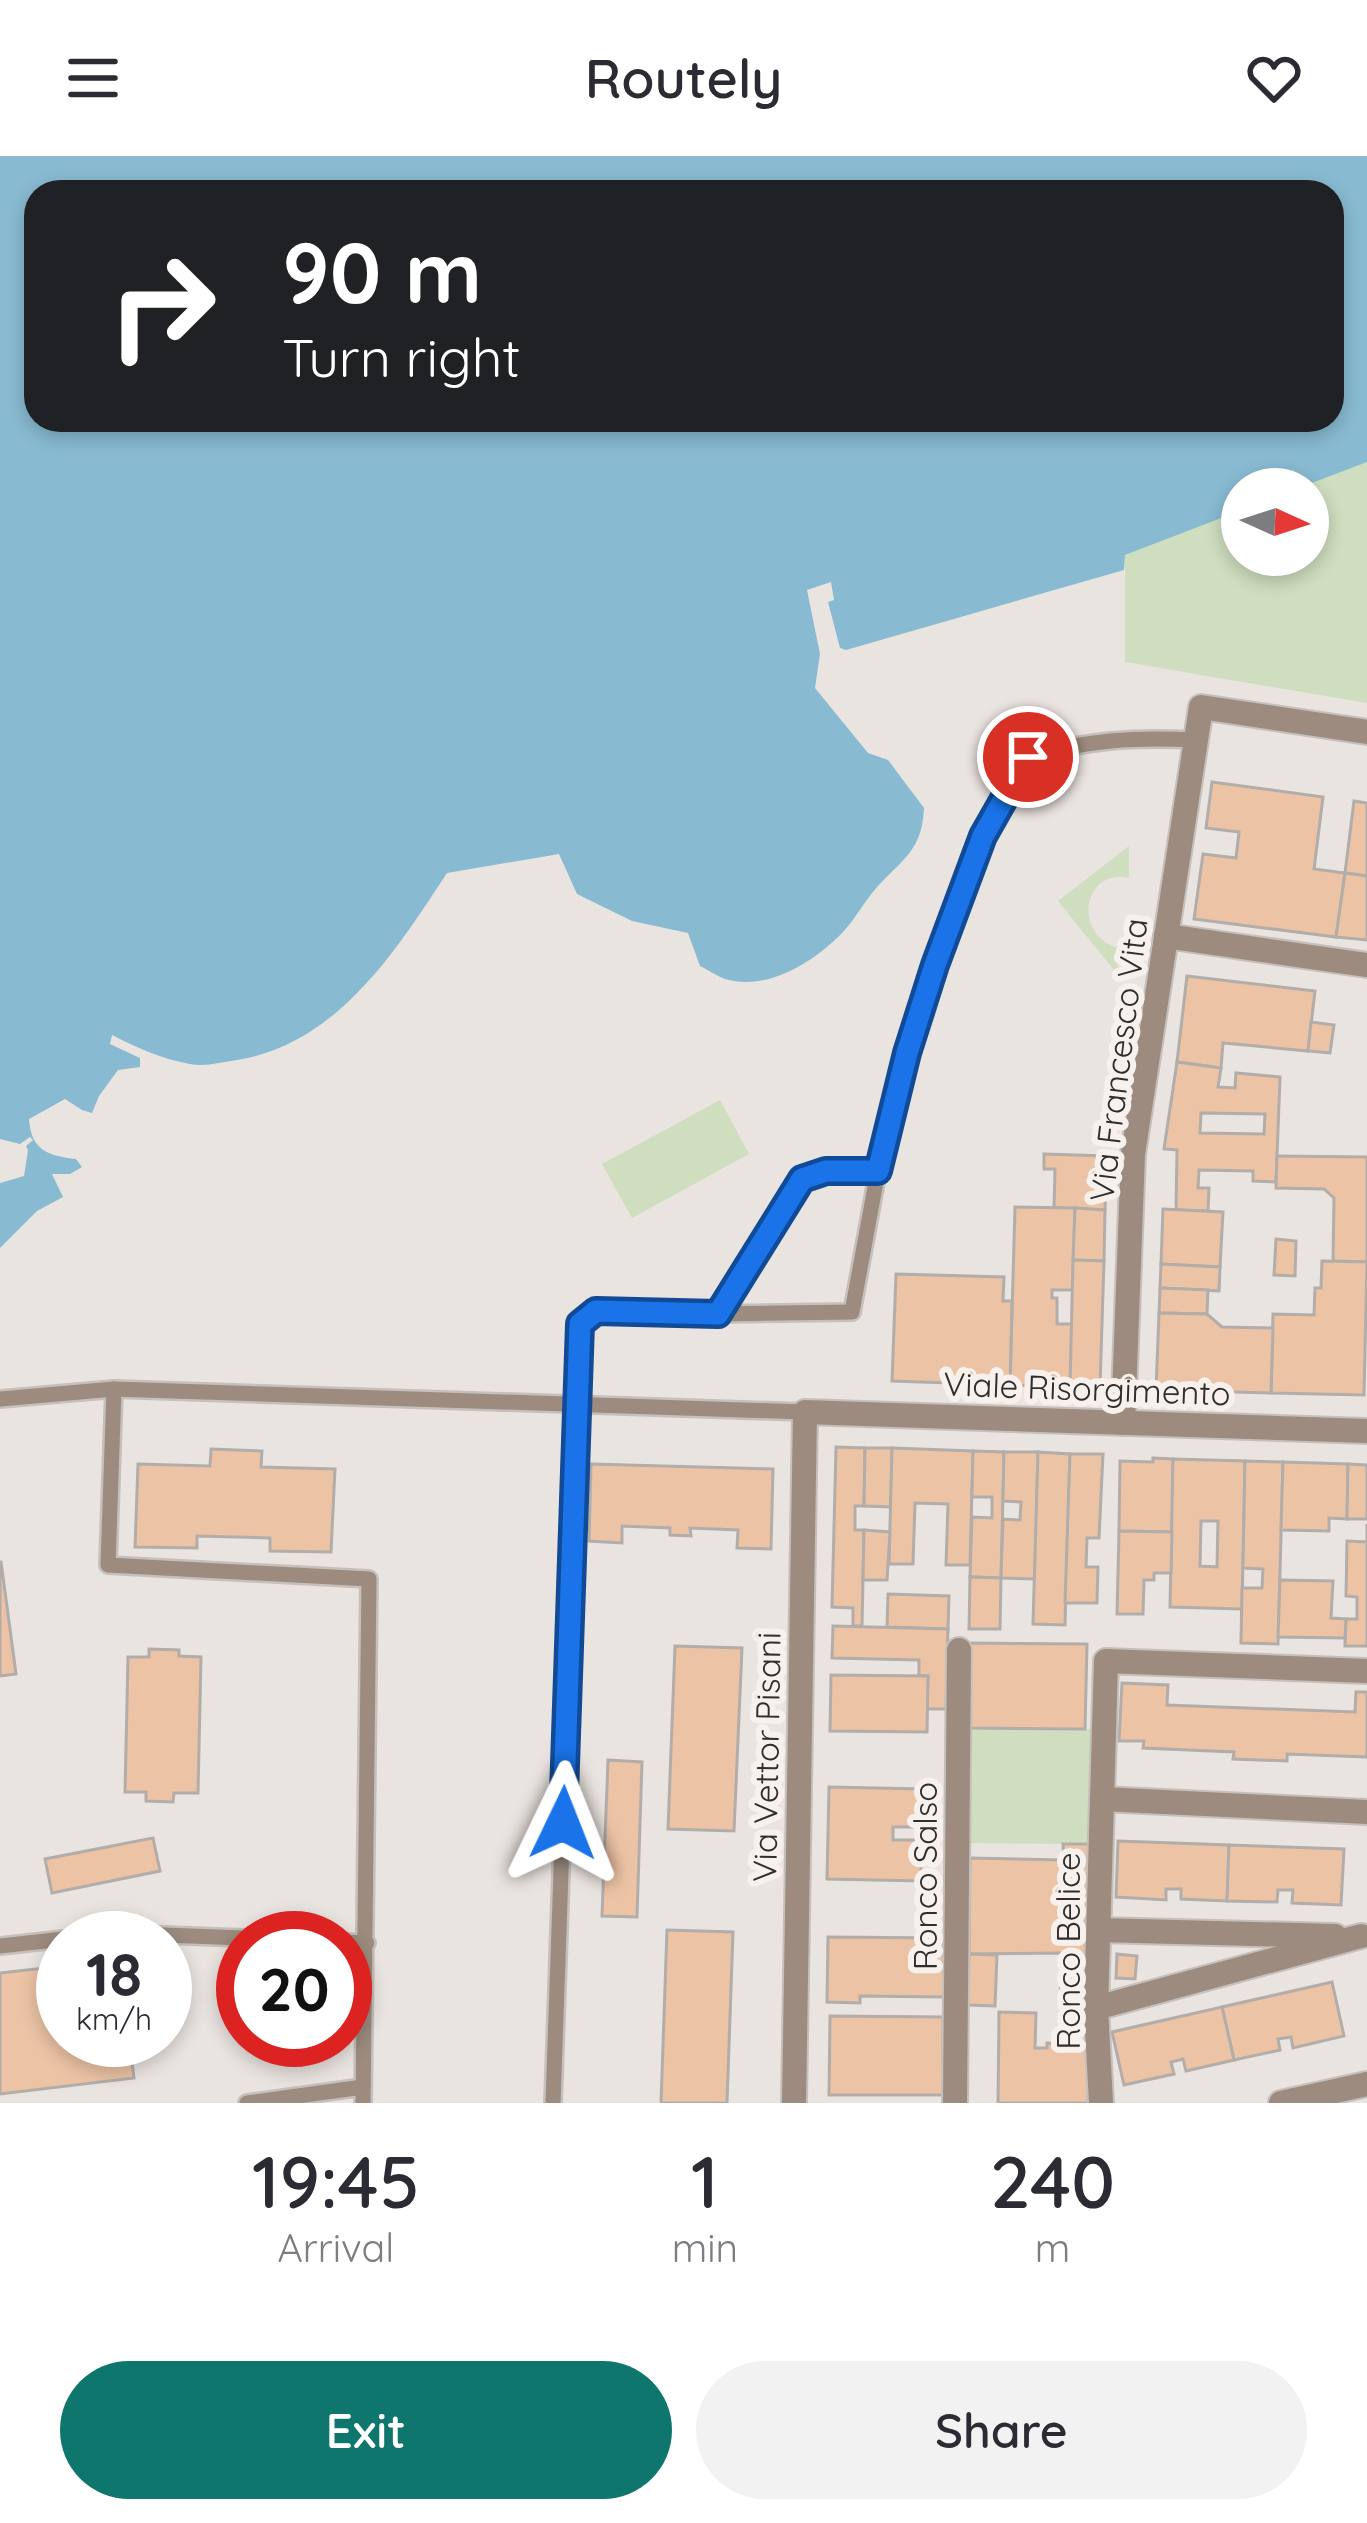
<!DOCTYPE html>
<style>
:root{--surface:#fff;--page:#f2f2f3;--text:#2b2b33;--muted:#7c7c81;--accent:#0f766e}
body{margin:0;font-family:Quicksand,sans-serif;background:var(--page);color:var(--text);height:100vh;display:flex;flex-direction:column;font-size:45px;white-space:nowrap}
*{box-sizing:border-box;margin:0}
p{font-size:39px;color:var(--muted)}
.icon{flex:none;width:66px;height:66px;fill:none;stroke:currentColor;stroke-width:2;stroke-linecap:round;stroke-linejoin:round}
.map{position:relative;height:1947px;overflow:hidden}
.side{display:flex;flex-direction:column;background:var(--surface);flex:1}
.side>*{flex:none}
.top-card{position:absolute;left:24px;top:24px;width:1320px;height:252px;border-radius:36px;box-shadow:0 6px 18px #0003;background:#202124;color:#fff;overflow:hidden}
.needle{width:78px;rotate:93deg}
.fabs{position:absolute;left:1221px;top:312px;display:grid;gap:24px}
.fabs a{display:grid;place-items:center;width:108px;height:108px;border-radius:50%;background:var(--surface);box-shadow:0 6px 18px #0003;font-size:60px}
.speed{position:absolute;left:36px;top:1755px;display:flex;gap:24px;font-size:60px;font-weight:700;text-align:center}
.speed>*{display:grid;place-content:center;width:156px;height:156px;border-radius:50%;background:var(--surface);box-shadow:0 6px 18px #0003;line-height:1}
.speed small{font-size:30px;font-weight:400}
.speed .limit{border:18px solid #d22;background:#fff;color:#111}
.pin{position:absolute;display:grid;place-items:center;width:102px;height:102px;color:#fff;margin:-51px;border:6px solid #fff;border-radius:50%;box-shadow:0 3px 12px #0007}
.me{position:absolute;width:132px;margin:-66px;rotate:2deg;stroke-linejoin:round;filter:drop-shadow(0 0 9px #0008)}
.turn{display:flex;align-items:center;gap:42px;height:252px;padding:0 60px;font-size:54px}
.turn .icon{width:156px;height:156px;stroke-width:2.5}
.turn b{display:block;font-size:84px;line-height:102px}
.eta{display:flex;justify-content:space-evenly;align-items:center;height:204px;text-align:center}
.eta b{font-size:72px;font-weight:600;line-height:84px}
.primary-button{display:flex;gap:24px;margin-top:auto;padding:24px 60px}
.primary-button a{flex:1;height:138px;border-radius:72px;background:var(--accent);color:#fff;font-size:48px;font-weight:600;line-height:138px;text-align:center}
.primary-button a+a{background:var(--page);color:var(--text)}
header{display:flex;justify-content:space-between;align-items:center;height:156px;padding:0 60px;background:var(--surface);font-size:54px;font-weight:600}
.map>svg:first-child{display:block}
.green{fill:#cedebe}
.water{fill:#88bad1;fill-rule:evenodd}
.pier{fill:#eae4e0}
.building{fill:#ecc3a5;stroke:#b2ada9;stroke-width:3;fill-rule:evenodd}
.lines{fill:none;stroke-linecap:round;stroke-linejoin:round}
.service-casing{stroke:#c5c0bc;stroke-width:20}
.minor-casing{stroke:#c5c0bc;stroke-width:28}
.tertiary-casing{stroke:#c5c0bc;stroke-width:28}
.service{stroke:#9c8b7e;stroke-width:15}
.minor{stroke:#9c8b7e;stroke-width:24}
.tertiary{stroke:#9c8b7e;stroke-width:24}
.route-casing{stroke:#114b97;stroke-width:30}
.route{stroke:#1a73e8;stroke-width:21}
.labels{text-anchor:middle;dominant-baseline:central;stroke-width:12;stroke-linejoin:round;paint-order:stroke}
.street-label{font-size:33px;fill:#302e2c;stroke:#f7f1ed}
</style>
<header><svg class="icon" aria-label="menu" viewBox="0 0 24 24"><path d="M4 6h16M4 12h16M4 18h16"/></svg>Routely<svg class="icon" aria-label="heart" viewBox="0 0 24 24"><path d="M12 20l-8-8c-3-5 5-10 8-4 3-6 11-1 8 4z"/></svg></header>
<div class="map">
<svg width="1367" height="1947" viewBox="0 0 1367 1947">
<rect width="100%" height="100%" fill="#eae4e0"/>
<g class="green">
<polygon points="1367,305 1367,547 1125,506 1125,399 1242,353 1242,399 1308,399 1308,333 1295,333"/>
<path d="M 1129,690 L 1129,722 C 1082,712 1073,779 1118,792 L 1118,815 L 1114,814 L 1058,745 Z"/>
<polygon points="720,944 749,998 632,1062 602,1008"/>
<polygon points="967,1572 1092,1573 1091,1688 966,1687"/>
</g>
<path class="water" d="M 0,0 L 1367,0 L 1367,306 L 1296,333 L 1242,333 L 1242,354 L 1125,399 L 1124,414 L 846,494 L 840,492 L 828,446 L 834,444 L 831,426 L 807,434 L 820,498 L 815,532 L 868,597 L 888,604 L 924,652 C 922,694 904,702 878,730 C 865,744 856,762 843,776 C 815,805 768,836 725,823 C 717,820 708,814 700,810 L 688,777 L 632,765 L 577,738 L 559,698 L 447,717 C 396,795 337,888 237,904 C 222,906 205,911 190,908 C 162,903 137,892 112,879 L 110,888 L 140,902 L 140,911 L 118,914 L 99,940 L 92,957 L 82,954 L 65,943 L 29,963 C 31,994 48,1000 76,1003 L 82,1011 L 70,1018 L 52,1018 L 63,1041 L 37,1055 L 0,1092 ZM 36,36 L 1332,36 L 1332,264 L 36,264 Z"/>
<polygon class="pier" points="30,981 33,984 26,990 28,994 24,1020 0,1027 0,983 20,988"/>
<g class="building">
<polygon points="1212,626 1323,641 1314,713 1345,717 1336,781 1194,763 1203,698 1236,702 1239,676 1206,672"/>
<polygon points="1354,645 1367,647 1367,720 1345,717"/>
<polygon points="1345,717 1367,720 1367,784 1336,781"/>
<polygon points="1187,820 1315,835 1308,895 1223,887 1221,912 1177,906"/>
<polygon points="1311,866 1334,869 1330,897 1308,895"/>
<path d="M 1177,906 L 1221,912 L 1218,931 L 1235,932 L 1236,917 L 1280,921 L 1276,1026 L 1253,1025 L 1253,1015 L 1199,1014 L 1198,1032 L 1209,1032 L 1208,1055 L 1176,1054 L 1177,994 L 1164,993 ZM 1201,957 L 1265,958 L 1264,978 L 1200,977 Z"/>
<polygon points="1044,998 1107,1000 1105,1054 1054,1052 1055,1013 1044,1013"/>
<polygon points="1277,1000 1367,1001 1367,1106 1333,1105 1334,1042 1324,1033 1276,1032"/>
<polygon points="1015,1051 1075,1052 1073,1134 1052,1134 1052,1142 1057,1142 1057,1168 1072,1168 1070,1231 1010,1229"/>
<polygon points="1075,1052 1105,1054 1104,1105 1073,1104"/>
<polygon points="1163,1053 1223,1056 1220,1111 1161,1108"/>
<polygon points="1276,1083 1296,1085 1295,1120 1274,1119"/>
<polygon points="1073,1104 1104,1105 1100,1231 1070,1231"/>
<polygon points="1322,1105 1367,1106 1364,1239 1271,1237 1273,1158 1314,1159 1315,1132 1321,1132"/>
<polygon points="1161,1108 1220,1111 1219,1135 1160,1132"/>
<polygon points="896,1118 1004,1121 1003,1145 1012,1145 1010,1229 892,1225"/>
<polygon points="1160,1132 1208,1134 1207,1158 1159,1157"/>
<polygon points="1159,1157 1207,1158 1222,1171 1273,1172 1271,1237 1156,1234"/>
<polygon points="836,1291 865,1292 864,1350 855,1350 855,1374 864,1374 862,1470 853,1470 853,1452 832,1451"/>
<polygon points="865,1292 892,1292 891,1351 864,1350"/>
<polygon points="892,1292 973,1295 970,1409 946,1409 948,1348 915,1347 913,1408 889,1408"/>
<polygon points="211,1293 262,1295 261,1311 335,1313 331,1396 270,1395 270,1382 197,1380 197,1392 135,1391 138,1308 210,1310"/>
<polygon points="973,1295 1004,1296 1001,1422 970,1421 972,1361 992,1362 992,1341 972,1341"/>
<polygon points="1004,1296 1038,1296 1035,1423 1001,1422 1003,1363 1020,1364 1021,1346 1003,1345"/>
<polygon points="1038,1296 1070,1298 1065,1469 1033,1468"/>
<polygon points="1070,1298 1103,1298 1099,1382 1087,1382 1086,1411 1098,1411 1097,1447 1065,1447"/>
<polygon points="1153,1302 1173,1303 1172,1376 1119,1375 1120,1305 1153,1306"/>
<path d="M 1173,1303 L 1245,1305 L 1242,1453 L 1170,1451 ZM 1201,1365 L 1218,1365 L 1217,1411 L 1200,1410 Z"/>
<polygon points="1245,1305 1283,1306 1278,1488 1241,1487 1242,1432 1262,1432 1263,1413 1243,1412"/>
<polygon points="1283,1306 1348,1308 1347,1363 1329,1362 1329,1375 1281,1374"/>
<polygon points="591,1308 773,1313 771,1393 737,1392 738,1374 690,1372 691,1380 670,1379 670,1372 622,1370 622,1387 589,1385"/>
<polygon points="1348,1308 1367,1309 1367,1363 1347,1363"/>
<polygon points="1367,1368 1367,1490 1345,1490 1346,1463 1357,1463 1357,1441 1346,1440 1347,1385 1367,1386"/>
<polygon points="864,1374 890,1376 887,1424 863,1424"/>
<polygon points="1119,1375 1172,1376 1171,1417 1154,1417 1154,1424 1144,1424 1143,1458 1117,1458"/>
<polygon points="1,1406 16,1518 0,1520 0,1406"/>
<polygon points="970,1421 1001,1422 1000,1473 969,1473"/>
<polygon points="1280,1424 1333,1425 1331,1462 1346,1463 1345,1482 1278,1481"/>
<polygon points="888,1438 949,1440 948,1473 887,1471"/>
<polygon points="833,1470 948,1473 946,1553 927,1553 928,1520 919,1520 919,1504 832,1502"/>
<polygon points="969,1487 1087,1488 1085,1573 967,1572"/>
<polygon points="675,1490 742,1492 734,1675 668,1673"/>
<polygon points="149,1493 179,1494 179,1500 201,1501 198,1637 174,1637 173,1646 146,1645 146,1636 125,1636 128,1501 149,1501"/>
<polygon points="831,1519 928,1520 927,1576 830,1575"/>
<polygon points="1122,1527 1168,1529 1167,1549 1355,1556 1356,1536 1367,1536 1367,1601 1287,1598 1287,1605 1233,1603 1234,1596 1143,1592 1144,1585 1119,1585"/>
<polygon points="608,1604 642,1606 637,1761 602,1760"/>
<polygon points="829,1631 923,1633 922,1671 893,1671 893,1684 921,1684 921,1725 827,1723"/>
<polygon points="153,1682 160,1715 52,1737 45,1703"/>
<polygon points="1118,1685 1229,1689 1227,1745 1181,1743 1181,1733 1166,1733 1166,1744 1116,1741"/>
<polygon points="1063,1688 1091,1688 1088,1815 1061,1815 1061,1797 969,1798 970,1702 1064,1704"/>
<polygon points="1229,1689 1344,1693 1341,1749 1292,1747 1293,1734 1278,1734 1277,1746 1227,1745"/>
<polygon points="667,1774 733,1776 727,1947 661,1947"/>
<polygon points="828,1781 944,1782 944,1841 860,1840 860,1847 827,1846"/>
<polygon points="969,1798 997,1799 995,1850 968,1849"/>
<polygon points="1117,1798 1137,1800 1135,1823 1116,1822"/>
<polygon points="63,1810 63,1884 93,1884 95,1895 130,1891 134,1922 0,1938 0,1817"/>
<polygon points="1061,1815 1088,1815 1088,1844 1060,1844"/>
<polygon points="1332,1826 1344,1880 1293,1892 1291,1881 1278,1883 1280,1894 1234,1904 1222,1851"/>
<polygon points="1222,1851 1234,1904 1186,1915 1183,1903 1171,1906 1174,1918 1124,1929 1112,1876"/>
<polygon points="999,1856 1036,1857 1035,1892 1047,1892 1047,1887 1089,1888 1088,1947 998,1947"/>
<polygon points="830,1860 943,1861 943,1939 829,1939"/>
</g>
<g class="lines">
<g class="service-casing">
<g id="service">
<polyline points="718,1158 802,1023 827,1015 878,1015"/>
<polyline points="114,1233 108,1409 369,1423 363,1947"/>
<polyline points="0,1243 114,1233 805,1256"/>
<polyline points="72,1782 112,1777 243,1782"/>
<polyline points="345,1786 367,1787"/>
<polyline points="0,1790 63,1783"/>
<polyline points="247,1947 363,1931"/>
<path d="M 553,1947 L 580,1168 L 595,1155 L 718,1158 L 852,1156 L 878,1015 L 906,897 L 935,809 L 983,680 L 1028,601 C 1087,584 1134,581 1195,584"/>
</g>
</g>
<g class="minor-casing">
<g id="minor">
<polyline points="1166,780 1367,809"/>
<polyline points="1123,1267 1133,998 1201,551 1367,576"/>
<polyline points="1102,1643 1367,1656"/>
<polyline points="1099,1774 1335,1780"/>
<polyline points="1096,1852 1361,1780"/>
<polyline points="955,1947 959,1494"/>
<polyline points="1101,1947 1096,1852 1106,1505 1367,1515"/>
</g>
</g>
<g class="tertiary-casing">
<g id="tertiary">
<polyline points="794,1947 805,1256 1367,1275"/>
<polyline points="1281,1947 1367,1928"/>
</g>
</g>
<use href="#service" class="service"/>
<use href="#minor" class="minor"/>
<use href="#tertiary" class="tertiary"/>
</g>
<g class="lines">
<g class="route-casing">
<polyline id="route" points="563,1667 580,1168 596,1155 718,1158 802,1023 826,1015 878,1015 907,897 935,809 983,680 1028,601"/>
</g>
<use href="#route" class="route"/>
</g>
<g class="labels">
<g class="street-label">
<text transform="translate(1118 904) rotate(-83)">Via Francesco Vita</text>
<text transform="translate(1087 1232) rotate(2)">Viale Risorgimento</text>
<text transform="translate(766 1601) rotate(-89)">Via Vettor Pisani</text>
<text transform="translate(924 1720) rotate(-90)">Ronco Salso</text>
<text transform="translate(1067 1795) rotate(-90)">Ronco Belice</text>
</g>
</g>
</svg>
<div class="fabs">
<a><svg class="needle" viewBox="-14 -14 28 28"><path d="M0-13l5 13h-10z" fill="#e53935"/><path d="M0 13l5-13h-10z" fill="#7c7c81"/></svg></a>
</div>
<div class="speed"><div>18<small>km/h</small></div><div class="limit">20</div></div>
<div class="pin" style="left:1028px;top:601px;background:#d93025"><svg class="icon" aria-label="arrive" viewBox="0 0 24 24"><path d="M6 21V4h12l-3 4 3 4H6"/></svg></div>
<svg class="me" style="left:563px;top:1667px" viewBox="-20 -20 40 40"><path d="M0-17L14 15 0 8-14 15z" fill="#1a73e8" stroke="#fff" stroke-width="4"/></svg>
<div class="top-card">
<div class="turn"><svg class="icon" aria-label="right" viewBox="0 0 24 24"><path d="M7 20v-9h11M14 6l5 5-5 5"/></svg><div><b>90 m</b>Turn right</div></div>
</div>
</div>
<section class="side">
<div class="eta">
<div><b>19:45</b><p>Arrival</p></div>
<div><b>1</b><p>min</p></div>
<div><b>240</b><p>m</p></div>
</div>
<div class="primary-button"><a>Exit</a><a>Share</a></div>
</section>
